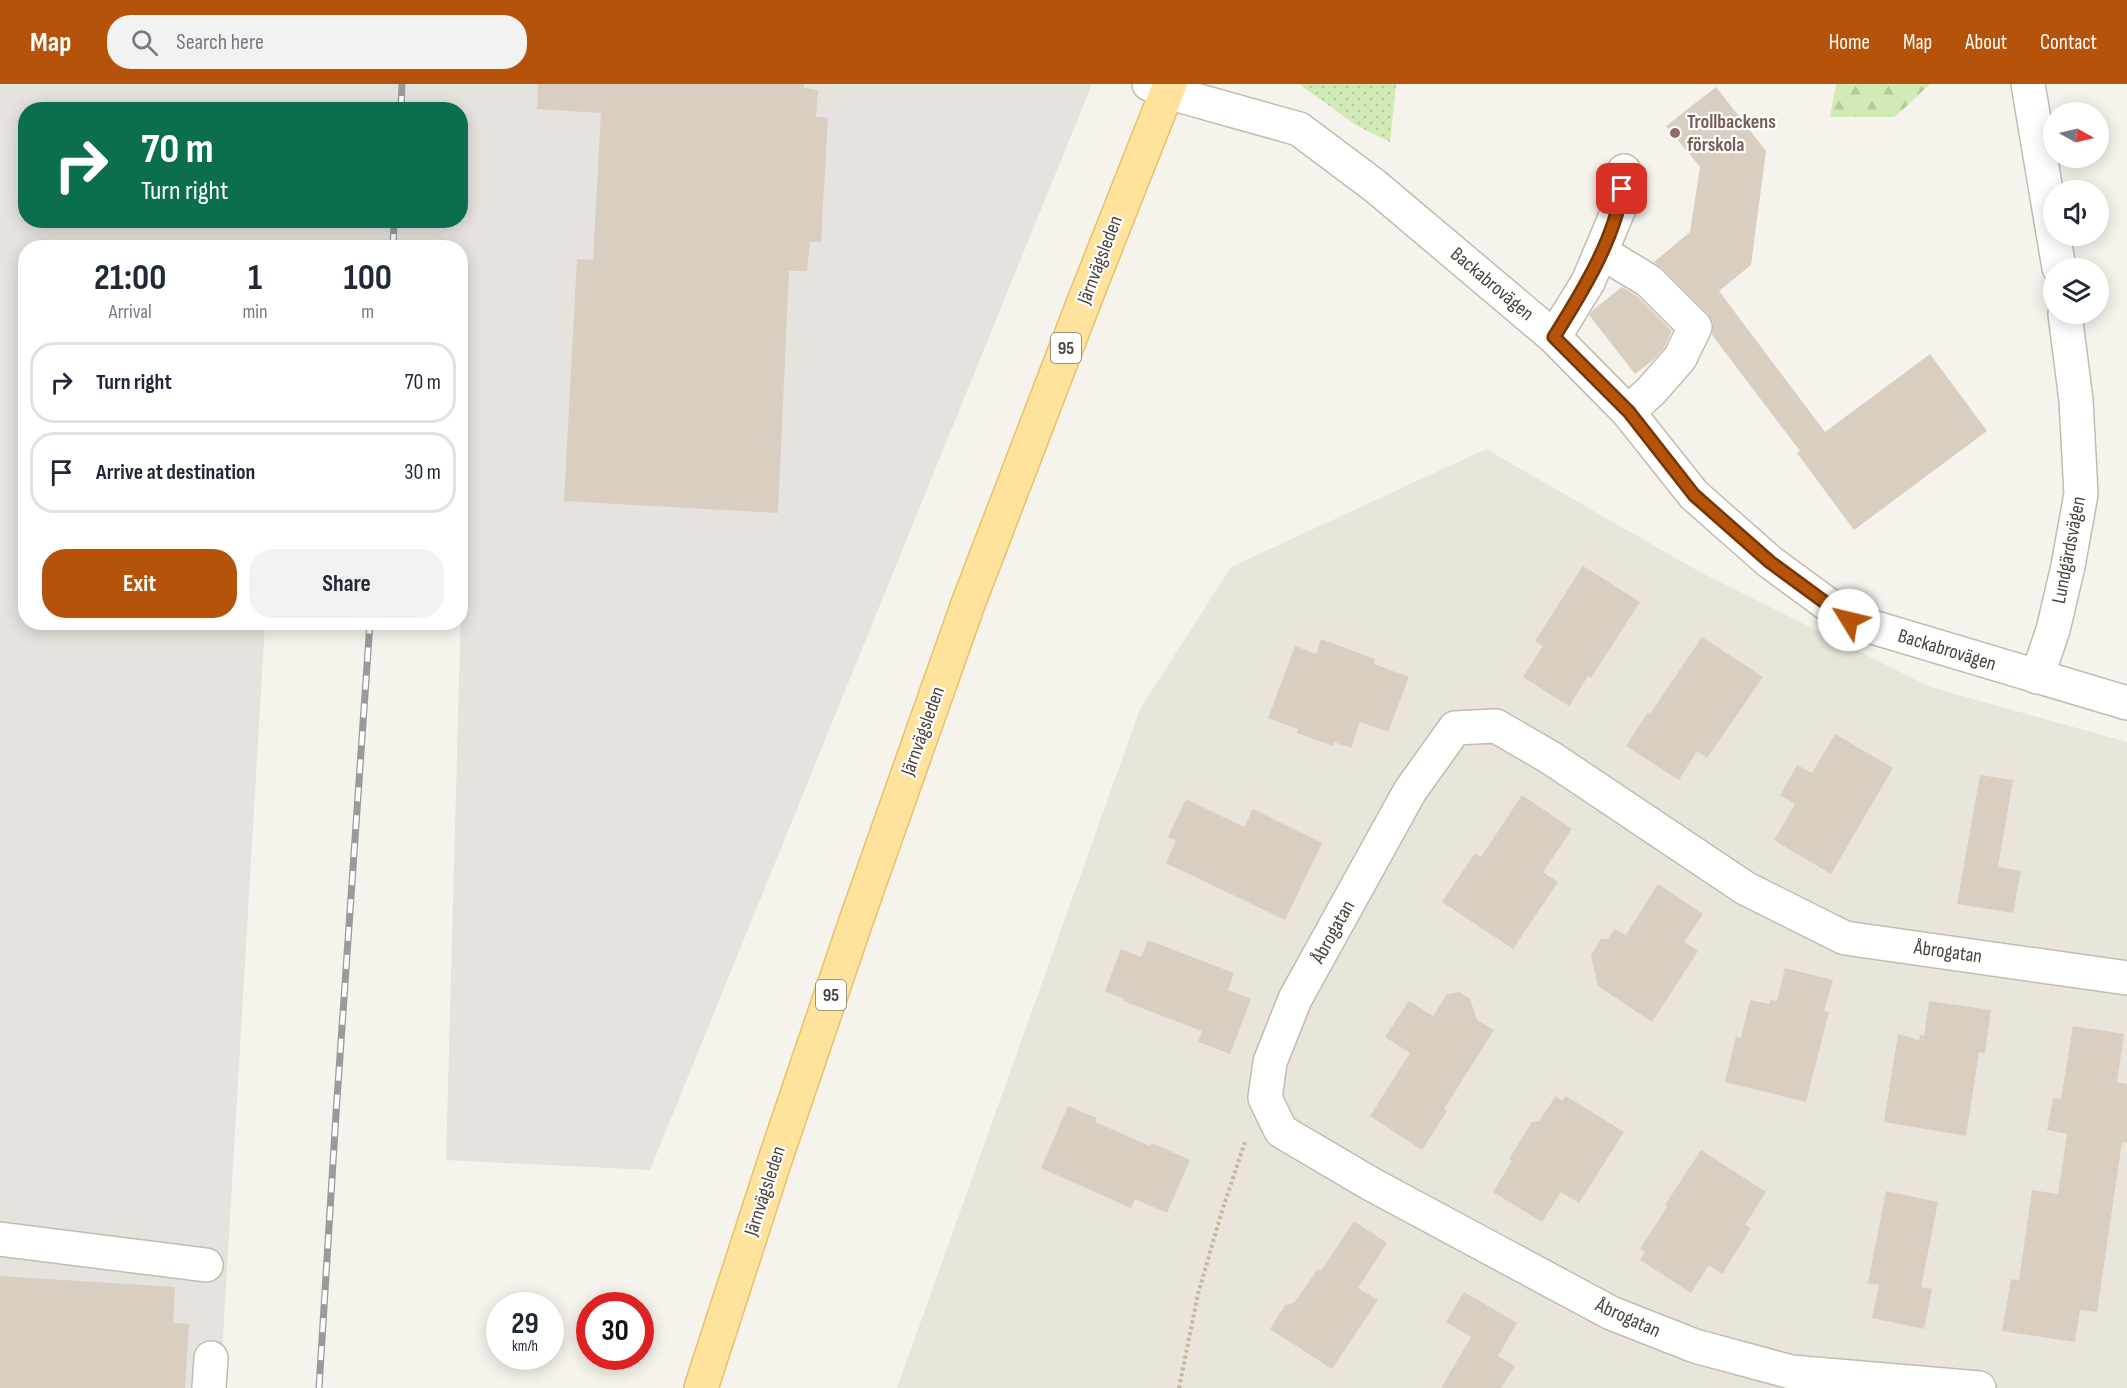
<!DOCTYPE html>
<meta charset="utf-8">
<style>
:root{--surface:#fff;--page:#f2f2f3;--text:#1f2937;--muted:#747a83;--line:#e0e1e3;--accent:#b45309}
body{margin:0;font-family:"Sofia Sans Condensed",sans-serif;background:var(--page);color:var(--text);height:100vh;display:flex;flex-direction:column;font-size:22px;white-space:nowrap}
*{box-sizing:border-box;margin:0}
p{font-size:20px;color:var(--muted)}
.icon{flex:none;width:33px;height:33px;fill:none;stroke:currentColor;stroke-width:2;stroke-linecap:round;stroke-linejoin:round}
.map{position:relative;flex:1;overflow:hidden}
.side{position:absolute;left:18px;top:156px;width:450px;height:390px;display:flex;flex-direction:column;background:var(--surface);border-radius:24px;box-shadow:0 3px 15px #0003}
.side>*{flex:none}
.top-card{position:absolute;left:18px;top:18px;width:450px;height:126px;border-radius:24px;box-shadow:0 3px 15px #0003;background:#0b6e4f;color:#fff;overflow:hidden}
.needle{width:39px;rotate:98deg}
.buttons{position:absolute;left:2043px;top:18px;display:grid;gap:12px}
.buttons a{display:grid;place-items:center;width:66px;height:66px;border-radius:50%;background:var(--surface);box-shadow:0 3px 15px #0003;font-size:30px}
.speed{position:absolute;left:486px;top:1208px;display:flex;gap:12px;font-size:30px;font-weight:700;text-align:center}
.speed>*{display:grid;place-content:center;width:78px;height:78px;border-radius:50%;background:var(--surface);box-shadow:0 3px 15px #0003;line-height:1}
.speed small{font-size:15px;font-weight:400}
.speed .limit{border:9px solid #d22;background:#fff;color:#111}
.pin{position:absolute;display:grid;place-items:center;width:51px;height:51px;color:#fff;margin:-26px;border-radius:12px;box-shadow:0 3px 9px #0006}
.me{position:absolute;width:66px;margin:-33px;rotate:306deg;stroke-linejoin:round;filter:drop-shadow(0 0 4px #0008)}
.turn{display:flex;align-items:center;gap:21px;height:126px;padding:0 24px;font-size:27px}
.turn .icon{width:78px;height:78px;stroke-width:2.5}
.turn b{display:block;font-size:42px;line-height:51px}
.eta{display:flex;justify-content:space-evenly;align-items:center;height:102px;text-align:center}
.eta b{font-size:36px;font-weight:700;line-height:42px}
.button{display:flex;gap:12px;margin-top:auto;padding:12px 24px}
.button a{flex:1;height:69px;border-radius:24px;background:var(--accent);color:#fff;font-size:24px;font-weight:700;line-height:69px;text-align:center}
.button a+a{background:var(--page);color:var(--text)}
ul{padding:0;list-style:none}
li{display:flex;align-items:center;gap:18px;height:81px;margin:0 12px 9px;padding:0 12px;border:3px solid var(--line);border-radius:24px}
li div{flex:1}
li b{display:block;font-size:22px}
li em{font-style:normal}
header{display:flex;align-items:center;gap:36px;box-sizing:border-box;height:84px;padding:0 30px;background:var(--accent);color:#fff}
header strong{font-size:28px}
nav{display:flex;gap:33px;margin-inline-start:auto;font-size:21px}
.search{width:420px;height:54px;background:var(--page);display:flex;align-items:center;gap:15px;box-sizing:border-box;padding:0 21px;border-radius:24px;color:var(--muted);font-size:22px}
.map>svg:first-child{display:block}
.residential{fill:#eae5da}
.industrial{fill:#e6e2dd;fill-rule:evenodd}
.grass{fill:url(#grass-dots)}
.forest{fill:url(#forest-firs)}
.building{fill:#d8cfc1}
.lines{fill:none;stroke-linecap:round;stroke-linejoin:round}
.minor-casing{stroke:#c2bbae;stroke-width:36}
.major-casing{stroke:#e6c16a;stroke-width:36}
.path{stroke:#c4b79f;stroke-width:4;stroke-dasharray:3 3;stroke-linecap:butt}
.minor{stroke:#fff;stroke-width:33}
.major{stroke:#ffe39c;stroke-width:33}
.rail-casing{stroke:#9a9a9a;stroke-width:7}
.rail{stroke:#fff;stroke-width:4.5;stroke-dasharray:14;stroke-linecap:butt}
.route-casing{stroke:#753606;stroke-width:15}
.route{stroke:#b45309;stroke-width:10}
.education-dot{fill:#8d6e63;stroke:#fff;stroke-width:2}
.labels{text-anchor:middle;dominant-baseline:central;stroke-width:4.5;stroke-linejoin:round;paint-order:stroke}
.shield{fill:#fff;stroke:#817c74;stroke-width:1.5}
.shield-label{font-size:18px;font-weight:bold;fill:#4b4439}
.education-label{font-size:20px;font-weight:bold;fill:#785e54;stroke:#fff;text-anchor:start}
.street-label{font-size:20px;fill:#4b4439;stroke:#fff}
</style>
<header>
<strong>Map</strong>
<div class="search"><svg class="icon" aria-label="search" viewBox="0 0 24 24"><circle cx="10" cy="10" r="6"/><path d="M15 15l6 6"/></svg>Search here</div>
<nav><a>Home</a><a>Map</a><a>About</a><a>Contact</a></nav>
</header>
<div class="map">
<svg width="2127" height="1304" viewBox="0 0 2127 1304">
<defs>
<pattern id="grass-dots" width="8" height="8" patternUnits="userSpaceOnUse" patternTransform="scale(1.5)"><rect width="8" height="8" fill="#d2eab5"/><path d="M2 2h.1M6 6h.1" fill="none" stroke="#b6ca9c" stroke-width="1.8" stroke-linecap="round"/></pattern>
<pattern id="forest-firs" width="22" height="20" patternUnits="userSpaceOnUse" patternTransform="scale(1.5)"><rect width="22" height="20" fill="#d2eab5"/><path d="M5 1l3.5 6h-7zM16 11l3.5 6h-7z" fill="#b6ca9c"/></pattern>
</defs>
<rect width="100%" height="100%" fill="#f6f3ec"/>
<polygon class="residential" points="1486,365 1700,488 1930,603 2127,658 2127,1304 897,1304 1140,625 1231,483"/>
<path class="industrial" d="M 0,0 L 1092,0 L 650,1086 L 446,1076 L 464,411 L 460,411 L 460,164 L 26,164 L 26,538 L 265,539 L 220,1304 L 0,1304 ZM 26,26 L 460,26 L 460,136 L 26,136 Z"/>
<polygon class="grass" points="1299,0 1396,0 1390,58 1356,41"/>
<polygon class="forest" points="1836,0 1930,0 1895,33 1830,33"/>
<g class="building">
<polygon points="538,0 804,0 804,4 818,6 816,33 828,33 821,158 810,158 807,187 789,187 778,429 564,417 577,175 593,176 601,29 537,25"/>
<polygon points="1716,3 1766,67 1751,181 1719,207 1825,348 1930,270 1987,347 1854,446 1797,369 1800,367 1712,251 1713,239 1708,230 1662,184 1654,178 1690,148 1700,83 1666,42"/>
<polygon points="1622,203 1637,212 1672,247 1664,264 1653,276 1635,290 1589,231 1594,225"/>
<polygon points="1583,482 1640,518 1591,594 1588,592 1569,622 1523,593 1543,562 1535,557"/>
<polygon points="1702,553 1763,593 1707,674 1697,667 1679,696 1626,662 1648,628 1650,630"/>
<polygon points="1321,555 1375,575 1374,580 1409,593 1388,648 1360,638 1351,664 1334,658 1333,662 1297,649 1298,645 1268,634 1295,562 1316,570"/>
<polygon points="1835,650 1893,684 1831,790 1774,756 1795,720 1780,711 1797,681 1812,689"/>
<polygon points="1980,691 2013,696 1998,783 2021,787 2013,829 1957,820"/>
<polygon points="1522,711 1572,745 1543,788 1558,798 1513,865 1442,818 1475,769 1481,773"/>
<polygon points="1186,715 1244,743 1253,725 1322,759 1285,836 1166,779 1176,757 1168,753"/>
<polygon points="1658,800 1703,830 1684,858 1698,867 1652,938 1598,902 1591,871 1601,855 1608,855 1614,845 1626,851"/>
<polygon points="1148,856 1234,889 1228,906 1251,915 1230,970 1198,958 1202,947 1123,917 1124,915 1105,907 1121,865 1141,873"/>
<polygon points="1785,884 1833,896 1824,927 1829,928 1806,1018 1725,998 1736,952 1741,954 1750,916 1769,920 1770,916 1777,917"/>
<polygon points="1459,908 1470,915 1477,936 1494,946 1444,1025 1447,1027 1422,1066 1370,1032 1410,969 1385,953 1409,917 1433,932 1447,910"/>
<polygon points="1929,917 1991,926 1985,969 1979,968 1966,1052 1884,1038 1898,950 1919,956 1920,951 1924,952"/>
<polygon points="2073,942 2124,950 2117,998 2127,1000 2127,1059 2122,1058 2097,1228 2080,1226 2075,1258 2002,1247 2011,1195 2019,1196 2032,1106 2058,1110 2067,1050 2047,1046 2053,1014 2061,1015"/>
<polygon points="1556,1012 1562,1017 1566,1012 1624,1048 1579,1119 1561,1108 1542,1138 1493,1108 1512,1077 1509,1075 1532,1038 1539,1037"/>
<polygon points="1068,1022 1097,1034 1095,1038 1150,1062 1152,1059 1190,1076 1167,1129 1135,1115 1131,1124 1041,1084"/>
<polygon points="1701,1066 1766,1108 1745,1141 1751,1144 1722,1190 1709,1181 1691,1209 1640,1176 1645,1168 1640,1165 1667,1123 1665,1121"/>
<polygon points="1886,1107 1938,1118 1921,1203 1932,1205 1924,1245 1872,1234 1879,1201 1868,1199"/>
<polygon points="1354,1137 1387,1159 1358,1204 1378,1216 1332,1285 1270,1245 1285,1221 1294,1219 1318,1185 1321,1187"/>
<polygon points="0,1192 175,1203 173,1239 189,1240 185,1304 0,1304"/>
<polygon points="1464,1208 1517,1239 1498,1272 1515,1282 1501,1304 1441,1304 1471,1253 1446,1238"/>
</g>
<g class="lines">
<g class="minor-casing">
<g id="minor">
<polyline points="1149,0 1167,8 1299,45 1375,102 1554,253 1628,328 1694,411 1770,478 1849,536 2127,619"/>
<polyline points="2028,0 2059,184"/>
<polyline points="1601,168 1649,197 1695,243 1680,274 1651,307 1628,328"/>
<polyline points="1554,253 1588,198 1620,122 1624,87"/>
<polyline points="2037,593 2053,546 2068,482 2081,410 2076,316 2065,230"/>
<polyline points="0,1155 206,1181"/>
<polyline points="209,1304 211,1274"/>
<polyline points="1979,1304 1791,1288 1695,1262 1611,1229 1371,1100 1281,1047 1265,1014 1270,978 1295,915 1410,707 1455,644 1496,642 1551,674 1745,804 1845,854 2127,894"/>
</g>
</g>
<g class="major-casing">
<polyline id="major" points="701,1304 775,1076 857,834 968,520 1085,215 1170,0"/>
</g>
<polyline class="path" points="1179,1304 1198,1210 1222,1127 1245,1058"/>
<use href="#minor" class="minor"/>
<use href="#major" class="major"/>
<g class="rail-casing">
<g id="rail">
<polyline points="401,26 402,0"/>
<polyline points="393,164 394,136"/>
<polyline points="319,1304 336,1030 370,538"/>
</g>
</g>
<use href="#rail" class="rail"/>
</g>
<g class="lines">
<g class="route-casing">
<path id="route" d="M 1622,105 C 1615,155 1581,210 1554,253 L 1629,328 L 1694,411 L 1770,478 L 1849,536"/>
</g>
<use href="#route" class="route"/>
</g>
<circle class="education-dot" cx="1675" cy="49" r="6"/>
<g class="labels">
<g class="shield">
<rect x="1051" y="249" width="30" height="30" rx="4.5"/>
<rect x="816" y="896" width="30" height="30" rx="4.5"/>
</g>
<g class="shield-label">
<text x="1066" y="264">95</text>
<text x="831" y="911">95</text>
</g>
<g class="education-label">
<text x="1687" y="38">Trollbackens<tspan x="1687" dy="23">förskola</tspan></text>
</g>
<g class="street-label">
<text transform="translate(1100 176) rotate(-69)">Järnvägsleden</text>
<text transform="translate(1492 200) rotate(40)">Backabrovägen</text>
<text transform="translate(2069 466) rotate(-79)">Lundgärdsvägen</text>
<text transform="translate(1947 566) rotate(17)">Backabrovägen</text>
<text transform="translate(923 647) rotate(-70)">Järnvägsleden</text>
<text transform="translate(1333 848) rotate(-61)">Åbrogatan</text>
<text transform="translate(1948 868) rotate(8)">Åbrogatan</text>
<text transform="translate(765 1107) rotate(-72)">Järnvägsleden</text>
<text transform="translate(1628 1234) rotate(24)">Åbrogatan</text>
</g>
</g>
</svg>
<div class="buttons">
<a><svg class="needle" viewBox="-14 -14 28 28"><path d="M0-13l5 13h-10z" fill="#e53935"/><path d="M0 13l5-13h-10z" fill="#747a83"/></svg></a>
<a><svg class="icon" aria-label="sound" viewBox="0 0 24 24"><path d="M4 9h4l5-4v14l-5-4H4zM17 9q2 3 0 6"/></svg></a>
<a><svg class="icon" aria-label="layers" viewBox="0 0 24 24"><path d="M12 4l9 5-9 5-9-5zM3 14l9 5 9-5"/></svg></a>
</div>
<div class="speed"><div>29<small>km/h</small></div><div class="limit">30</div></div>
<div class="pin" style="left:1622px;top:105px;background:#d93025"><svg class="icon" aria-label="arrive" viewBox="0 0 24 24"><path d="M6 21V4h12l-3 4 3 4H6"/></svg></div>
<svg class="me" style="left:1849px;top:536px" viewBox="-20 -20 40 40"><circle r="19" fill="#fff"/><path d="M0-13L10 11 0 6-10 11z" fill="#b45309"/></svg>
<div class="top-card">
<div class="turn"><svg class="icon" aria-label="right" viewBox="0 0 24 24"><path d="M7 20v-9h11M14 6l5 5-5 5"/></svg><div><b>70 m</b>Turn right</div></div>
</div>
<section class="side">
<div class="eta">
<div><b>21:00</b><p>Arrival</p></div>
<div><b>1</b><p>min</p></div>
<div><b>100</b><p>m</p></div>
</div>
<ul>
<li><svg class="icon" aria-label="right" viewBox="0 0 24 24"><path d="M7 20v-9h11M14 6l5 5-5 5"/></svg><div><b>Turn right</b></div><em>70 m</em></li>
<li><svg class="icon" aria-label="arrive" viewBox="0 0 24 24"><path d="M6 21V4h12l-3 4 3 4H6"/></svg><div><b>Arrive at destination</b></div><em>30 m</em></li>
</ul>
<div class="button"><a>Exit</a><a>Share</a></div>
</section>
</div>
